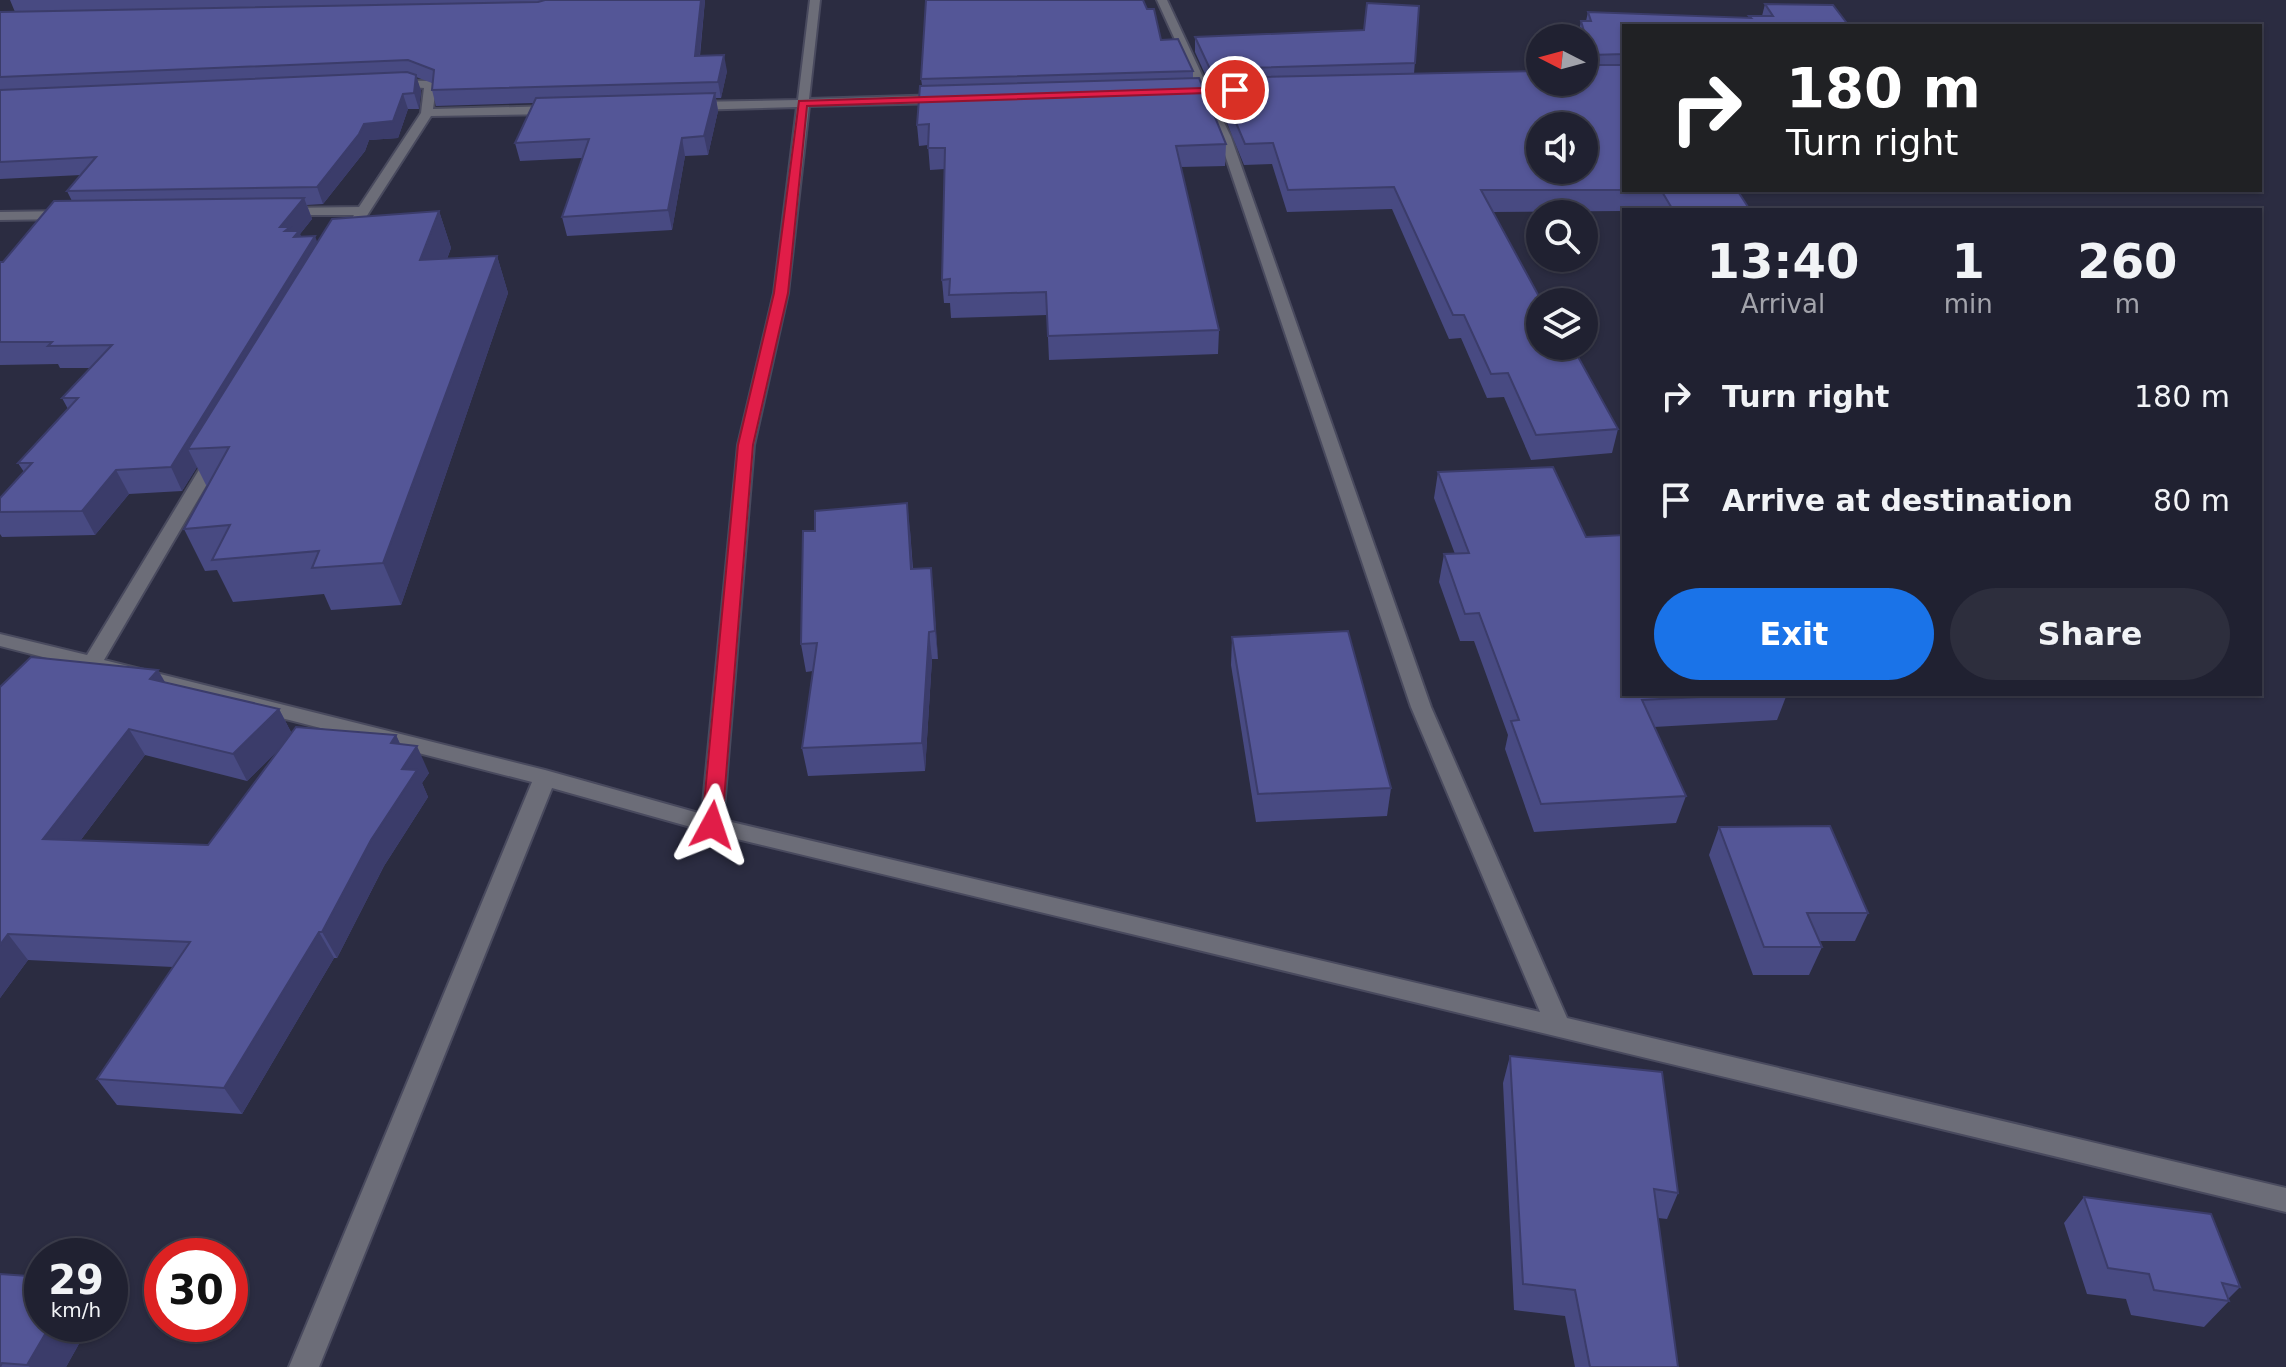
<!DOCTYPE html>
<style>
:root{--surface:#202131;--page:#2d2e3d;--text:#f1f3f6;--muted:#a2a3ab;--line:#3d3e4d;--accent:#1a73e8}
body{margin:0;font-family:"DejaVu Sans",sans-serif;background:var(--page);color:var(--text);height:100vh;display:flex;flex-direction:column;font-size:30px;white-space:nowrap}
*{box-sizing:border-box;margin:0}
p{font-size:26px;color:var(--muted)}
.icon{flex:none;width:44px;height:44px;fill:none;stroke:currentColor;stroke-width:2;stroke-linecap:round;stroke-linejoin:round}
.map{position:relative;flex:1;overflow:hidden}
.panel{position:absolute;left:1622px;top:208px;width:640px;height:488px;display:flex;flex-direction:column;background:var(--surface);border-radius:0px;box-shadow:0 2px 6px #0004,0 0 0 2px var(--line)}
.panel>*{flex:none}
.guide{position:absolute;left:1622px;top:24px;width:640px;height:168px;border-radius:0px;box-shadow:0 2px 6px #0004,0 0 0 2px var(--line);background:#202124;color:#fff;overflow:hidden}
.needle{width:52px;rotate:276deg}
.fabs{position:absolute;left:1526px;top:24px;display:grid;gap:16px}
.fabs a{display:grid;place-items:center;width:72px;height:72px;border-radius:50%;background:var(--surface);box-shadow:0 2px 6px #0004,0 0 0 2px var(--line);font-size:40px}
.speed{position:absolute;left:24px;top:1238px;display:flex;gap:16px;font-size:40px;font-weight:700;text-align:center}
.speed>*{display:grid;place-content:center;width:104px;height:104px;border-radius:50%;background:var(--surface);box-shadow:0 2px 6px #0004,0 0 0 2px var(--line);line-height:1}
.speed small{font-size:20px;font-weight:400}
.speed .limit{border:12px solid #d22;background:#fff;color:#111}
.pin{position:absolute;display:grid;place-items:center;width:68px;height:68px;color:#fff;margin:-34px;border:4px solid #fff;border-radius:50%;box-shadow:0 2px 8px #0007}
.me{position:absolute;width:88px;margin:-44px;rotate:5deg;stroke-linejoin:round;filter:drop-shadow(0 0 6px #0008)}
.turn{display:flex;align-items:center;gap:28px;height:168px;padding:0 32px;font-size:36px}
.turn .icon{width:104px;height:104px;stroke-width:2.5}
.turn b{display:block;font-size:56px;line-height:68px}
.eta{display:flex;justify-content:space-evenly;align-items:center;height:136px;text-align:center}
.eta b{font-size:48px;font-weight:800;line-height:56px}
.primary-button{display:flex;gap:16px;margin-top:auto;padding:16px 32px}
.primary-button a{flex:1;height:92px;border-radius:48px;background:var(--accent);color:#fff;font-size:32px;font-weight:800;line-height:92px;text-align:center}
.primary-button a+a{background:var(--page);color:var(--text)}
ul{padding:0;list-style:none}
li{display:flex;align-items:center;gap:24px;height:104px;padding:0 32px}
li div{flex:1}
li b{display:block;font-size:30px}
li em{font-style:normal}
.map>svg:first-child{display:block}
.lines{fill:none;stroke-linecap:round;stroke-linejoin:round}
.street-casing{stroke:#494a5e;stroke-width:4}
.street{fill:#6c6d78;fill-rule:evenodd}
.wall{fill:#484a82;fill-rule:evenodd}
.shaded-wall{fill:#3b3c6a}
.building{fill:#545697;stroke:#3b3c6a;stroke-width:2;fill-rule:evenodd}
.route{fill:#e11d48;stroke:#92132f;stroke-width:2}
</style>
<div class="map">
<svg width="2286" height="1367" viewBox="0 0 2286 1367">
<rect width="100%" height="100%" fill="#2b2c41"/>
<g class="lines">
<g class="street-casing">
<g id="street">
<polygon points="810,0 820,0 809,99 944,95 950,99 944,103 809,106 788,293 754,445 723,820 1540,1012 1411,707 1219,137 1200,95 1180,95 1174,92 1180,89 1197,88 1157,0 1167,0 1208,88 1244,87 1250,90 1244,93 1211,95 1231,137 1431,707 1567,1018 2286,1188 2286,1212 712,833 552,788 319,1367 289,1367 532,782 0,646 0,634 87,655 208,455 216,450 222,451 224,455 104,660 545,770 702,814 738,445 774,293 797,107 692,110 686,106 692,102 798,100"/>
<polygon points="392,80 430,81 436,87 433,109 556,106 562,110 556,114 431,116 350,242 338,239 354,215 279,215 279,209 284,208 359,207 421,113 424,88 388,85 386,83"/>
<polygon points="0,212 68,211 75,215 68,219 0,220"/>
</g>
</g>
<use href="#street" class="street"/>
</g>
<g class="wall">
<polygon points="10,0 705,0 700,56 727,71 721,98 716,98 718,111 708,155 685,156 672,230 567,236 562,217 582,158 520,161 515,143 534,103 436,106 432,90 432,83 416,77 421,91 419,109 408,109 398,138 369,140 365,151 323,204 307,205 312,219 300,234 301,237 317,242 439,211 451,248 447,259 497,256 508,293 401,605 331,610 324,594 233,602 217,570 205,571 184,529 207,487 197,467 182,491 129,494 95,535 2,537 0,534 0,498 24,472 18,463 68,409 62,398 90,368 60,368 58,364 0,365 0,262 3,262 72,201 67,191 81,175 0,179 0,12 15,12"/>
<polygon points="1765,4 1849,26 1624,26 1624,190 1737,190 1750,210 1492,212 1540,302 1618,429 1612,453 1531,460 1504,397 1487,398 1461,338 1449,339 1392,209 1287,212 1272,164 1244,165 1217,98 1217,85 1210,85 1195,52 1195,37 1364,30 1419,6 1414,74 1586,70 1584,64 1584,38 1578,38 1581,21 1586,21 1588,12 1749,18 1749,16 1762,16"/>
<polygon points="1147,9 1161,40 1193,71 1193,78 1226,144 1225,166 1181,167 1219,330 1218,354 1049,360 1047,315 951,318 950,303 944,303 942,280 945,169 930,170 928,145 919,146 917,125 922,85 921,79"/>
<polygon points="1438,472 1624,694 1787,694 1777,720 1654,727 1686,796 1676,823 1534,832 1505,749 1508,735 1474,641 1460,641 1439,582 1444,554 1455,554 1434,498"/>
<polygon points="910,530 913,569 931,568 938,659 932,659 925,771 808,776 802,748 813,671 806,672 801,644"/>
<polygon points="1232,637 1391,788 1387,816 1256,822 1231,665"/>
<path d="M 165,682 L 279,709 L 292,734 L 396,735 L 400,744 L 429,773 L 422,783 L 428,797 L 384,866 L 337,958 L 334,958 L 242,1114 L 117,1105 L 97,1079 L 173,967 L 28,960 L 0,998 L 0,687 ZM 283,745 L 208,845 L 80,841 L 145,755 L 247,781 Z"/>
<polygon points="1719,827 1868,913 1855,941 1819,941 1822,947 1809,975 1753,975 1709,855"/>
<polygon points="1510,1056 1678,1193 1667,1219 1658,1218 1678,1367 1575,1367 1565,1316 1514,1310 1503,1083"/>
<polygon points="2084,1197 2240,1287 2228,1299 2229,1301 2204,1327 2131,1315 2126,1299 2087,1294 2064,1223"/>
<polygon points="0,1274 90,1324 66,1367 0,1367"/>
</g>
<g class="shaded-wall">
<polygon points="701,0 705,0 698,72 695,56"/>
<polygon points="724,55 727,71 721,98 718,82"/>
<polygon points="416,75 421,91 419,109 414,93"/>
<polygon points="715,93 718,111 708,155 704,136"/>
<polygon points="403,94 408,109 398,138 369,140 365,151 323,204 317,187 364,124"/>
<polygon points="682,138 685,156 672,230 668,210"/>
<polygon points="304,198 312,219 300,234 306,250 315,236 323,257 188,449 197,467 182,491 171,467 280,227"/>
<polygon points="439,211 451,248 432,298 420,260"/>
<polygon points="497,256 508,293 401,605 383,563"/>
<polygon points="116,470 129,494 95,535 82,511"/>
<polygon points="907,503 910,530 914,597 911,569"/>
<polygon points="931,568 934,595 938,659 935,631"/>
<polygon points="929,632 932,659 925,771 922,743"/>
<polygon points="158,670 173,696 150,679"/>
<polygon points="279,709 293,736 247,781 233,754"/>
<polygon points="129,729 145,755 61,866 43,839"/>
<polygon points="396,735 408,761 417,746 429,773 422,783 428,797 384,866 337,958 322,932 391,743"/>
<polygon points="319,932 334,958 242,1114 224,1088"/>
<polygon points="8,934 28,960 0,998 0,945"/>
<polygon points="51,1324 90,1324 66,1367 30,1367 27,1365"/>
</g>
<g class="building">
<polygon points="545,0 701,0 695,56 724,55 718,82 432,90 434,70 408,60 0,77 0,12 538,2"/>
<polygon points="926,0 1143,0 1147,9 1154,9 1161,40 1178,39 1193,71 921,79"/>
<polygon points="1367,3 1419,6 1415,63 1210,69 1195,37 1364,30"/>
<polygon points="1765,4 1833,5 1849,26 1624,26 1624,54 1591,55 1581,21 1591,21 1588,12 1751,18 1749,16 1773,16"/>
<path d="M 1594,65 L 1624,65 L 1624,190 L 1481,190 L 1542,302 L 1540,302 L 1540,346 L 1572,346 L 1618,429 L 1536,435 L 1508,373 L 1491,374 L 1464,315 L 1453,315 L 1394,187 L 1288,190 L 1273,143 L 1245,144 L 1217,78 L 1540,71 L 1540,82 L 1584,82 L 1584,70 L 1595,70 ZM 1540,126 L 1584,126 L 1584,170 L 1540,170 Z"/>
<polygon points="407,72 416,75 414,93 403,94 393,121 364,124 359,134 317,187 67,191 96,157 0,162 0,90"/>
<polygon points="1199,78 1226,144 1176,146 1219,330 1048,336 1046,292 949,295 950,279 942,280 945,148 928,148 929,124 917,125 920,86"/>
<polygon points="715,93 704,136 682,138 668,210 562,217 589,139 515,143 536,98"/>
<polygon points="1661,190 1737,190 1750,210 1673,210"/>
<polygon points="304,198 280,227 290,227 285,231 299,231 294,237 315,236 171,467 116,470 82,511 0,512 0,498 32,463 18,463 78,398 62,398 112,345 48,346 52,342 0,342 0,262 3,262 54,201"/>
<polygon points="439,211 420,260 497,256 383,563 312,568 319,551 212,560 230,525 184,529 229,447 188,449 332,219"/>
<polygon points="1553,467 1586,537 1624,535 1624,694 1758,694 1642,700 1686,796 1541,804 1511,721 1519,720 1479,613 1465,614 1444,554 1469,553 1438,472"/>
<polygon points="907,503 911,569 931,568 935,631 929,632 922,743 802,748 817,643 801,644 803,531 815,531 815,511"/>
<polygon points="1348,631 1391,788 1258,794 1232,637"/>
<polygon points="31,657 158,670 150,679 279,709 233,754 129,729 43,839 208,845 296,727 396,735 391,743 417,746 402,769 417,770 371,840 322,932 319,932 224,1088 97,1079 190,942 8,934 0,945 0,687"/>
<polygon points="1830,826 1868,913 1807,913 1822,947 1764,947 1719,827"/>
<polygon points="1510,1056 1662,1072 1678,1193 1654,1189 1678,1367 1590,1367 1575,1290 1523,1284"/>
<polygon points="2084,1197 2211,1214 2240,1287 2222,1283 2229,1301 2154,1290 2149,1274 2108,1268"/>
<polygon points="0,1274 42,1277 42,1324 51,1324 27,1365 2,1363 0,1367"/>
</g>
<polygon class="route" points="1235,87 1240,90 1238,92 807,106 788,293 753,445 722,825 719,830 705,830 702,825 738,445 774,293 799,101"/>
</svg>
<div class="fabs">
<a><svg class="needle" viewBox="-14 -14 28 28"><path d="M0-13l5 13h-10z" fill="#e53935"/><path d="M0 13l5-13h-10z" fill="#a2a3ab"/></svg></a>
<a><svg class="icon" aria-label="sound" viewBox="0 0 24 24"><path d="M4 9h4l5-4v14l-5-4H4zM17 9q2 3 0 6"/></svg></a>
<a><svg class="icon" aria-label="search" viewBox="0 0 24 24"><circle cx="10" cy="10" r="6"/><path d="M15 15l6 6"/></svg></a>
<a><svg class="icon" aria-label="layers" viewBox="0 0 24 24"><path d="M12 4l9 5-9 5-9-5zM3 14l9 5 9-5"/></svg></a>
</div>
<div class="speed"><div>29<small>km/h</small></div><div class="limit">30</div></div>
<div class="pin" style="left:1235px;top:90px;background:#d93025"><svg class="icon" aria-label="arrive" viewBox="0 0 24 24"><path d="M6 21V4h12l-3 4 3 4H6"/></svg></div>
<svg class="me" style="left:712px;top:825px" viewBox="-20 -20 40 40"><path d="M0-17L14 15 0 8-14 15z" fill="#e11d48" stroke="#fff" stroke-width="4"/></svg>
<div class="guide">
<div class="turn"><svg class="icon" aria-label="right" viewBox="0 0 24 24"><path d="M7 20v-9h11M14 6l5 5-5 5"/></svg><div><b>180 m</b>Turn right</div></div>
</div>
<section class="panel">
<div class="eta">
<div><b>13:40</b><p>Arrival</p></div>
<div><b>1</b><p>min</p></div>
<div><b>260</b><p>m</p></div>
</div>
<ul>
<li><svg class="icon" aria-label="right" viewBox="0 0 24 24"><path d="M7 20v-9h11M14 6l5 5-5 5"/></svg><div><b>Turn right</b></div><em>180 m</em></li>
<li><svg class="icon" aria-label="arrive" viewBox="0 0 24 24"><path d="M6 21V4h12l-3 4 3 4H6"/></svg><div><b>Arrive at destination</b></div><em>80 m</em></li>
</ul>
<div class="primary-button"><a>Exit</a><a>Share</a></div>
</section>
</div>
